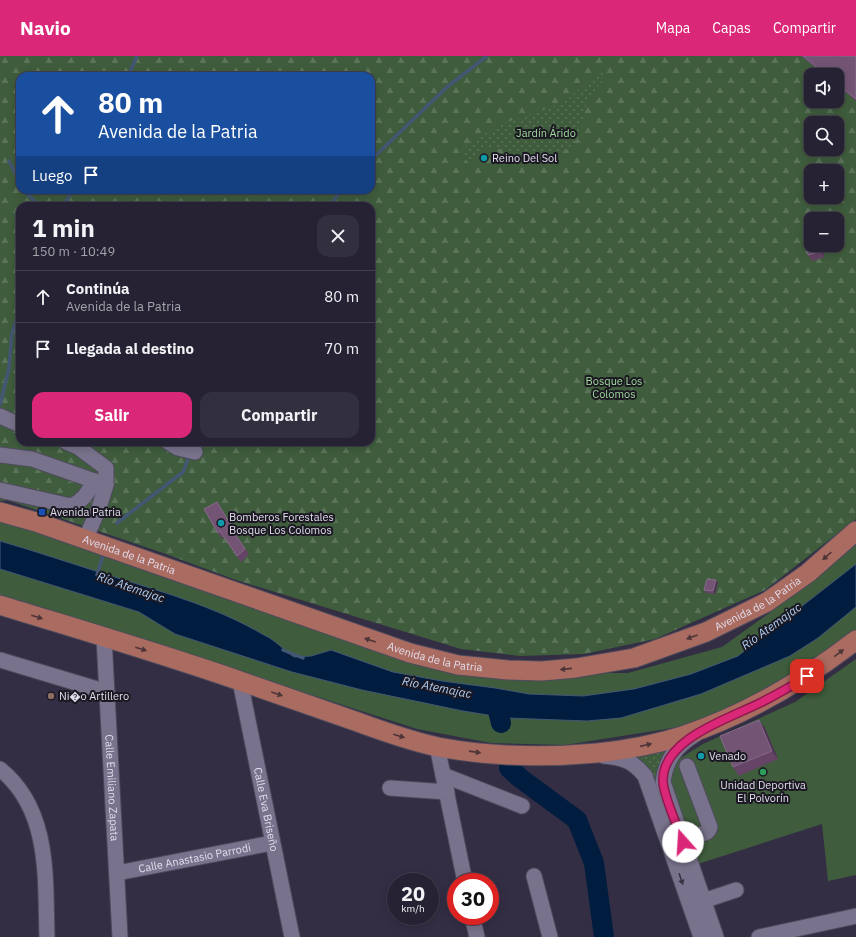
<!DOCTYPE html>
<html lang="es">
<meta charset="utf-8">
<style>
:root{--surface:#262233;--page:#322f3f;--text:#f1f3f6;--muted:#a4a4ac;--line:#423f4e;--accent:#db2777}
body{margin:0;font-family:"IBM Plex Sans",sans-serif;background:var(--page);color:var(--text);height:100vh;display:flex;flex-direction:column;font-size:15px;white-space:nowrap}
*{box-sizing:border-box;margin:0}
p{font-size:13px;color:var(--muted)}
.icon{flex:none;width:22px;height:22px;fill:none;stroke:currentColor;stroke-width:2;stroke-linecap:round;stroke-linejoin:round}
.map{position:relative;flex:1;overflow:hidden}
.details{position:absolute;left:16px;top:146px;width:359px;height:244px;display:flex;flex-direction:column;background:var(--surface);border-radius:12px;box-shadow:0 2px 10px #0003,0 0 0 1px var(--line)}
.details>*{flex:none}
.banner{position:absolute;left:16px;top:16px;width:359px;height:122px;border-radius:12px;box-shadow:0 2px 10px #0003,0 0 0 1px var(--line);background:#1a4fa0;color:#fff;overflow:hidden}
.fabs{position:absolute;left:804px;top:12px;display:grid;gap:8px}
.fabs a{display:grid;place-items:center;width:40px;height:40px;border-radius:8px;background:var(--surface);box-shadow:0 2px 10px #0003,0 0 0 1px var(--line);font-size:20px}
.speed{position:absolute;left:387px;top:817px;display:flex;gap:8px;font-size:20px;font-weight:700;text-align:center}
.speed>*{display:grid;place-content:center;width:52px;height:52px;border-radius:50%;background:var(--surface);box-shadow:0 2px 10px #0003,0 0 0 1px var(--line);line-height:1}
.speed small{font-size:10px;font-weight:400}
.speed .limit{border:6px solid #d22;background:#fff;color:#111}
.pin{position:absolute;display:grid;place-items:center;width:34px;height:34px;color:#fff;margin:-17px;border-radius:8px;box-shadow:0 2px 6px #0006}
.me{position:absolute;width:44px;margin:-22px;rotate:341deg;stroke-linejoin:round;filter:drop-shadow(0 0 3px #0008)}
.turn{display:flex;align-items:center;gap:14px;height:84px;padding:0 16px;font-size:18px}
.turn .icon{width:52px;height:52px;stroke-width:2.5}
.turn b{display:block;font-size:28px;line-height:34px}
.then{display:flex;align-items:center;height:38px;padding:0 16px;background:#0003;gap:8px;font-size:15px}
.round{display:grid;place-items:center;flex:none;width:42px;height:42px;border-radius:12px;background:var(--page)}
.overview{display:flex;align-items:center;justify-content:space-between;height:68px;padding:0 16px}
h1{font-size:24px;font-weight:800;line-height:30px}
.primary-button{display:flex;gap:8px;margin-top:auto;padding:8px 16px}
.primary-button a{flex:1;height:46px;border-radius:12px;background:var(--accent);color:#fff;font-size:16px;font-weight:800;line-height:46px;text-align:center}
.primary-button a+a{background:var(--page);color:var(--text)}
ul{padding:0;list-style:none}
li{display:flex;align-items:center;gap:12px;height:52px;padding:0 16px;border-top:1px solid var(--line)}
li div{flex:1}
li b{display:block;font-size:15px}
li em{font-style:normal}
header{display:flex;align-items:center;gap:24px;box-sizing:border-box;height:56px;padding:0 20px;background:var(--accent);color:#fff}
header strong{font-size:19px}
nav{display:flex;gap:22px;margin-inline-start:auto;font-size:14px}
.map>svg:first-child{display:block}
.green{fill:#3f5d3d}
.forest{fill:url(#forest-firs);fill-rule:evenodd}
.garden{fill:url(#garden-dots)}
.water{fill:#001d40;stroke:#435774}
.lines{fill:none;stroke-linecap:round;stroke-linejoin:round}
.stream{stroke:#435774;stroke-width:3.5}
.river{stroke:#001d40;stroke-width:20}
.minor-casing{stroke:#4e4a5c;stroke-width:17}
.major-casing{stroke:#4e4a5c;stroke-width:21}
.minor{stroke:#78728c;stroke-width:15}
.major{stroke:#aa6b60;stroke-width:19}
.wall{fill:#664467}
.shaded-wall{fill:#4c3453}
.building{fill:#735475;stroke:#846a88}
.oneway{fill:#4d3538}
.oneway2{fill:#373342}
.route-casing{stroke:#8e194d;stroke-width:10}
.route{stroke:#db2777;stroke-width:7}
.culture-dot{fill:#0f9aa8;stroke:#1b1822;stroke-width:1.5}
.transit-dot{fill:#1a4fb4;stroke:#1b1822;stroke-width:1.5}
.education-dot{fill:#8d6e63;stroke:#1b1822;stroke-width:1.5}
.leisure-dot{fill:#2e9e5b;stroke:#1b1822;stroke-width:1.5}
.labels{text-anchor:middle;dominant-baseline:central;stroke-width:4;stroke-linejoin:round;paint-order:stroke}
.park-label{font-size:11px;fill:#a1dd9d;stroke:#1b1822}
.poi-label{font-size:11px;fill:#e0ddec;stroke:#1b1822;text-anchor:start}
.street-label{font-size:11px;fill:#e0ddec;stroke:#1b1822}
.water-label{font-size:12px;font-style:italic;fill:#aecef4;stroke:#1b1822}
</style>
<header>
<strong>Navio</strong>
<nav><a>Mapa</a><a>Capas</a><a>Compartir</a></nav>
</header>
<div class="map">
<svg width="856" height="881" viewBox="0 0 856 881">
<defs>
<pattern id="forest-firs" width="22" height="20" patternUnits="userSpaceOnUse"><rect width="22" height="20" fill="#3f5d3d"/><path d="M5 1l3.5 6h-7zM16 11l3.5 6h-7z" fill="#5a7459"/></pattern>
<pattern id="garden-dots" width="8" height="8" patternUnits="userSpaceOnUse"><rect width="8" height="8" fill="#3f5d3d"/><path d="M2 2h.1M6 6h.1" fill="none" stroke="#5a7459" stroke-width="1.8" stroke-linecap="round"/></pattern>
</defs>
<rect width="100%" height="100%" fill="#332e44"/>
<g class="green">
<polygon points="0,461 493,617 628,617 722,591 768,558 856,484 856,578 794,624 698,668 565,689 491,687 417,673 31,548 0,541"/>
<polygon points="856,603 856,819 828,825 822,768 698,808 666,725 674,706 703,688 795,646"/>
</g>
<path class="forest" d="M 0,0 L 856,0 L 856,463 L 765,534 L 655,583 L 584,598 L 520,600 L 461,593 L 236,524 L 163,497 L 7,444 L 0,445 ZM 811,19 L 837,19 L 837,45 L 811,45 ZM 20,20 L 371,20 L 371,134 L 20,134 ZM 811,67 L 837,67 L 837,93 L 811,93 ZM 811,115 L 837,115 L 837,141 L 811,141 ZM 20,150 L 371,150 L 371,386 L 20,386 ZM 811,163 L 837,163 L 837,189 L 811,189 Z"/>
<g class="garden">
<polygon points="599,15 608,18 588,42 579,81 568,93 535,105 501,93 486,93 470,108 459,98 471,85 504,67 564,47"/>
<polygon points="670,692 658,714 661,741 631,701"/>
</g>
<path class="water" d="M 0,485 C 35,495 70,507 105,518 C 159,535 215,550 264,579 C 275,584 284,594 294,601 L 311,600 L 331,594 L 393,616 L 442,625 L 495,632 L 529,638 L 583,640 L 634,633 L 691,618 L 738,600 L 856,508 L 856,551 L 818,582 L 790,600 L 701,638 L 621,662 L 587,665 L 506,662 L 463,655 L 362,634 L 292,616 L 175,578 L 139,556 L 0,513 Z"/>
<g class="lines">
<g class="stream">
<polyline points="128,20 137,0"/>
<polyline points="371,104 447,31 487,0"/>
<polyline points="9,105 20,126"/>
<polyline points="24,134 39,150"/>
<polyline points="64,150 72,134"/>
<polyline points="329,150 342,134"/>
<polyline points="0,349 9,312 12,277 20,253"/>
<polyline points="117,467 183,416 190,398"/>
<polyline points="97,519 103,499"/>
<polyline points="283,594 303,602"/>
</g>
<g class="river">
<polyline points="497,651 501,667"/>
<polyline points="509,712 520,722 577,764 594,807 604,881"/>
</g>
<g class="minor-casing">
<g id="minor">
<polyline points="0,360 20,369"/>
<polyline points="66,386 78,391 106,412 106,429"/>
<polyline points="168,386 178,392 195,396"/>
<polyline points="0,399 32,403 106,429 99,452 85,484"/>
<path d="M 0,434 L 71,450 C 83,445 88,436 95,425"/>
<path id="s1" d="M 104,582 L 120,881"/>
<polyline points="0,604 107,636"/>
<path id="s2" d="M 240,625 L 292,881"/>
<path d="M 696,678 C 676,690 666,703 663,726 L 716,881"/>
<polyline points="437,690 465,826"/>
<path d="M 604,700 C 624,702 633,705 645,720 L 701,881"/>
<path d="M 0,713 C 51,754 45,823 47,881"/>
<polyline points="443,719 522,750"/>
<polyline points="390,732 447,736"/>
<polyline points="683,786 707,776 709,774 710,771 687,710"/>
<path id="s3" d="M 117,817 L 272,787"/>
<polyline points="534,820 550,881"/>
<polyline points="703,845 736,834"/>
<polyline points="472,860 477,881"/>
<polyline points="759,881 856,860"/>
</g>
</g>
<g class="major-casing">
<g id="major">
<path id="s4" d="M 0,456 L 36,466 L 410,597 L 458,609 L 508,614 L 542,615 L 576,612 L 634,602 L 706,576 L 767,546 L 808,517 L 856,475"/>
<path d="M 0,549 C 81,574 163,598 243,626 C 281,639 318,652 355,665 C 382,675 410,685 438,691 C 492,701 542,702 597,697 C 625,694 654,689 682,680 C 746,659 803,625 856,584"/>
</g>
</g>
<use href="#minor" class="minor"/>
<use href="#major" class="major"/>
</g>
<g class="wall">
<polygon points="801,0 856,0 856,45 837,29 837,19 825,19"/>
<polygon points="811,189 821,189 825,201 812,205 808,199"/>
<polygon points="217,446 235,475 234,476 249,498 241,506 224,481 222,482 218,477"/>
<polygon points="716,524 718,527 715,538 706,537 704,534"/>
<polygon points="765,672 778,703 739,720 733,711"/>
</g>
<g class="shaded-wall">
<polygon points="819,189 821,189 825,201 821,195"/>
<polygon points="716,524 718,527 715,538 713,535"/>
<polygon points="759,664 765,672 778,703 772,695"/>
</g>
<g class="building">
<polygon points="803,0 856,0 856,43 837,28 837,19 826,19"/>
<polygon points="811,183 811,189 819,189 821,195 808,199 804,186"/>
<polygon points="217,446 231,469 230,470 245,493 237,500 220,475 218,477 204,453"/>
<polygon points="707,523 716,524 713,535 704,534"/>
<polygon points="759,664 772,695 733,711 720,680"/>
</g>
<defs><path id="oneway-solid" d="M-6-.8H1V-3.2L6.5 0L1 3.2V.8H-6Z"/></defs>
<g class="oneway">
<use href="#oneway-solid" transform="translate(827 500) rotate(138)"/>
<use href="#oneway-solid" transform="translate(37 561) rotate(18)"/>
<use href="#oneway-solid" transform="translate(692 581) rotate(160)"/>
<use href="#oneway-solid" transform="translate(370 584) rotate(-161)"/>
<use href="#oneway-solid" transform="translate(141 593) rotate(18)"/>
<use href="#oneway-solid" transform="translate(839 597) rotate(-38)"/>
<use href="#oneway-solid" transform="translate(566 613) rotate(174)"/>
<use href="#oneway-solid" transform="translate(277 638) rotate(19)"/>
<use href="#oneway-solid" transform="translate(399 680) rotate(16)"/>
<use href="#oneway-solid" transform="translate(646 689) rotate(-13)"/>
<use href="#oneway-solid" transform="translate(475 696) rotate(8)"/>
</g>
<use class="oneway2" href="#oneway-solid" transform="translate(681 823) rotate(71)"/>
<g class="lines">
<g class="route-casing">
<path id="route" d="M 683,786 C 678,771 663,739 663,725 C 662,682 731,662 762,646 C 777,638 793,630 807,620"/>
</g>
<use href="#route" class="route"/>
</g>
<g class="culture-dot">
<circle cx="484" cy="102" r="4"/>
<circle cx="221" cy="467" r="4"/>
<circle cx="701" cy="700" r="4"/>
</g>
<rect class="transit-dot" x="38" y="452" width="8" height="8" rx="2"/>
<circle class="education-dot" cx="51" cy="640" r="4"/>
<circle class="leisure-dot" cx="763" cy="716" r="4"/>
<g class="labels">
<g class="park-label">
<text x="546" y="77">Jardín Árido</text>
<text x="614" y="325">Bosque Los<tspan x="614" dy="13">Colomos</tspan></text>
</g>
<g class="poi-label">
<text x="492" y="102">Reino Del Sol</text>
<text x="50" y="456">Avenida Patria</text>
<text x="229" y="461">Bomberos Forestales<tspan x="229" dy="13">Bosque Los Colomos</tspan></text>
<text x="59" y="640">Ni�o Artillero</text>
<text x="709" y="700">Venado</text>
<text x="763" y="729" text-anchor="middle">Unidad Deportiva<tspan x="763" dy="13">El Polvorín</tspan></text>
</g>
<g class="street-label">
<text stroke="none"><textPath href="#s4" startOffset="136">Avenida de la Patria</textPath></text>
<text stroke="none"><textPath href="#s4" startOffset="796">Avenida de la Patria</textPath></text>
<text stroke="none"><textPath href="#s4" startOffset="459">Avenida de la Patria</textPath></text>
<text stroke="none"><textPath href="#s1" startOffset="150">Calle Emiliano Zapata</textPath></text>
<text stroke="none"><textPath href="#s2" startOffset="131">Calle Eva Briseño</textPath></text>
<text stroke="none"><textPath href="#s3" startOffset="79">Calle Anastasio Parrodi</textPath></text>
</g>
<g class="water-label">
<text transform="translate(131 531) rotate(19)">Río Atemajac</text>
<text transform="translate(771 570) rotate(-36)">Río Atemajac</text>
<text transform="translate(437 631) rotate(11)">Río Atemajac</text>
</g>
</g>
</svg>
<div class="fabs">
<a><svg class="icon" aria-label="sound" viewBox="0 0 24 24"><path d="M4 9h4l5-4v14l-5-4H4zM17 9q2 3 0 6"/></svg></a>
<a><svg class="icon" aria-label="search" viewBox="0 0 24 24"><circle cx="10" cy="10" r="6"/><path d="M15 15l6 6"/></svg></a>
<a>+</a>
<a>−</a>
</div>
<div class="speed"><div>20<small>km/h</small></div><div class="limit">30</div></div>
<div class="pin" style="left:807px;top:620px;background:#d93025"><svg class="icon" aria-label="arrive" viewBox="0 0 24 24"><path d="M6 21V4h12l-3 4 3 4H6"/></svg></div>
<svg class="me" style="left:683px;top:786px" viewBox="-20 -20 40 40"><circle r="19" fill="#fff"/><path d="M0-13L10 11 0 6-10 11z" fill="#db2777"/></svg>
<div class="banner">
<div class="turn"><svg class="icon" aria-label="ahead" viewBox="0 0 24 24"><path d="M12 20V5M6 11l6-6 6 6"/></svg><div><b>80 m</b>Avenida de la Patria</div></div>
<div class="then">Luego<svg class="icon" aria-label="arrive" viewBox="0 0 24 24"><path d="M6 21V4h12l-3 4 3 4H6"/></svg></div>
</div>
<section class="details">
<div class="overview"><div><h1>1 min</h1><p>150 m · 10:49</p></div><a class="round"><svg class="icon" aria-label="close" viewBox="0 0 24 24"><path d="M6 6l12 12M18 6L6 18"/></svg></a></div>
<ul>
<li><svg class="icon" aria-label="ahead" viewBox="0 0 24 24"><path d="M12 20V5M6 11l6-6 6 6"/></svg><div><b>Continúa</b><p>Avenida de la Patria</p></div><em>80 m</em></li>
<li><svg class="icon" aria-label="arrive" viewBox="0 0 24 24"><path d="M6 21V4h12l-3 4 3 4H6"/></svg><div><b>Llegada al destino</b></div><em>70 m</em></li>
</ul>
<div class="primary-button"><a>Salir</a><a>Compartir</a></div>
</section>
</div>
